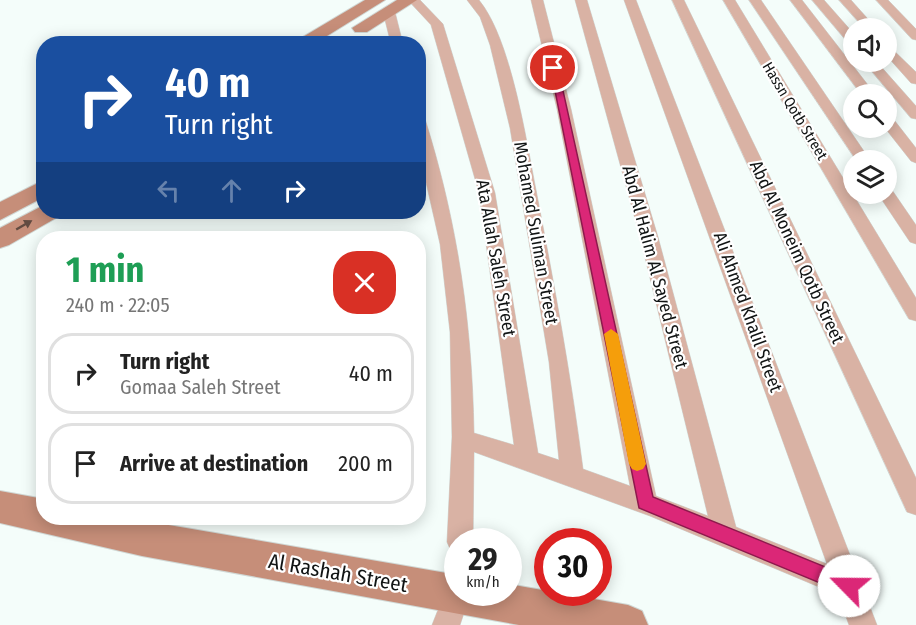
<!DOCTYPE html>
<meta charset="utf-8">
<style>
:root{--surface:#fff;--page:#f6f6f6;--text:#222;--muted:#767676;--line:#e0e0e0}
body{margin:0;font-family:"Fira Sans Condensed",sans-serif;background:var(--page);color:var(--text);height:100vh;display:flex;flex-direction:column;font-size:22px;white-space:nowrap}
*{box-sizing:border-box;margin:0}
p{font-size:20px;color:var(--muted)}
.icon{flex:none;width:33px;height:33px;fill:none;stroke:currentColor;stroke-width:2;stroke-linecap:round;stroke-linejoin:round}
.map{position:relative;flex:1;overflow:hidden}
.details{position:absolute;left:36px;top:231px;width:390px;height:294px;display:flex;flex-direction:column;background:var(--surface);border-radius:24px;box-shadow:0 3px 15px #0003}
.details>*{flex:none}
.banner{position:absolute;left:36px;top:36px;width:390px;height:183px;border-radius:24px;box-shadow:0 3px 15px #0003;background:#1a4fa0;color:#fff;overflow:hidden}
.tools{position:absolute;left:843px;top:18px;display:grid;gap:12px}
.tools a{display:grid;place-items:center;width:54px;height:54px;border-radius:50%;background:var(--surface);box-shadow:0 3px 15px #0003;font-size:30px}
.speed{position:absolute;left:444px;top:528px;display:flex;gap:12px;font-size:30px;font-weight:700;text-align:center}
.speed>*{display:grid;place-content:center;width:78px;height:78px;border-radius:50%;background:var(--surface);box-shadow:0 3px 15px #0003;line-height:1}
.speed small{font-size:15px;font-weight:400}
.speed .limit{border:9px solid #d22;background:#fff;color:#111}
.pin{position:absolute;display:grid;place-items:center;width:51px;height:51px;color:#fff;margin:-26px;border:3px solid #fff;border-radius:50%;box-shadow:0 2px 6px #0007}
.me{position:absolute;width:66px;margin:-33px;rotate:293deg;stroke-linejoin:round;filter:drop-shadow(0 0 4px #0008)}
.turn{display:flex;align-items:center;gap:21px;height:126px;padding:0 30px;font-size:27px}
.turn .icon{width:78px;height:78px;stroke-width:2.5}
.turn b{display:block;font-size:42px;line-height:51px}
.lanes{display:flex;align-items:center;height:57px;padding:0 30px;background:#0003;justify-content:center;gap:30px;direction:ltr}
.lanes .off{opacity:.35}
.round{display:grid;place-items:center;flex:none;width:63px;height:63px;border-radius:24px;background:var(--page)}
.headline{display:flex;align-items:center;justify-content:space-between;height:102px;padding:0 30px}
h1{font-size:36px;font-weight:700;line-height:45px;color:#1e9e55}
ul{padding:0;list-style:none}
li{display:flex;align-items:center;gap:18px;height:81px;margin:0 12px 9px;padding:0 18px;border:3px solid var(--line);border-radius:24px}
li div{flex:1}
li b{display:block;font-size:22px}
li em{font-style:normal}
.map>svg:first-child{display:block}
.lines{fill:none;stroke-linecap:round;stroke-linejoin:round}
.street-casing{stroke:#d0d8d5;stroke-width:1}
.secondary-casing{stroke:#d0d8d5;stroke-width:2}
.street{fill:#d9b2a4;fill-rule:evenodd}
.secondary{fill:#c68e79;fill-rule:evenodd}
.oneway{fill:#624b41}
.route{fill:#db2777;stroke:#8e194d;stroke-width:1.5}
.slow{fill:#f59e0b}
.labels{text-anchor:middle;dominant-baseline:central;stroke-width:4.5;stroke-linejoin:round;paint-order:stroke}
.far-street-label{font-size:15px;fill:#111414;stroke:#fff}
.street-label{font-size:18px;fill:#111414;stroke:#fff}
.near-street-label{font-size:21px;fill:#111414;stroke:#fff}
</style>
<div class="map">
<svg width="916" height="625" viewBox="0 0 916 625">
<rect width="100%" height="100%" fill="#f4fdfa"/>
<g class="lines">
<g class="street-casing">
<g id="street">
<path d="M 408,0 L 420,0 L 443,24 L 495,193 L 538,453 L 559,460 L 549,362 L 510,128 L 490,45 L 480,17 L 467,0 L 479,0 C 511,39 526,139 536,190 C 554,283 571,375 583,469 L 630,486 L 557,109 L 531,0 L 543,0 L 571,109 L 656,496 L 708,516 L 640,237 L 575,0 L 587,0 L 658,237 L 736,527 L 827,564 L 624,0 L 636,0 L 877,625 L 849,625 L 838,595 L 650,516 L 474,452 L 473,542 L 458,542 L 458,553 L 451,551 L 447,542 L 452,437 L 450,332 L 440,244 L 418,147 L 418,115 L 425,119 C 458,224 472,323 474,433 L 514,445 L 479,193 L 431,25 Z"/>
<polygon points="672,0 684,0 916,478 916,515 907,512"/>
<polygon points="723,0 735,0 916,298 916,321 909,319"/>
<polygon points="749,0 761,0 870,160 856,160"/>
<polygon points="790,0 802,0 875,94 861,94"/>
<polygon points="812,0 824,0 854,34 854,46 850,45"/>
<polygon points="839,0 851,0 876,28 864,28"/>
<polygon points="876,0 888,0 916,29 916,40 912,39"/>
<polygon points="389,8 395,12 403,44 391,44 383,12"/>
<polygon points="886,43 916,72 916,84 911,83 886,55"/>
<polygon points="864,62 877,62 916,106 916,119 911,118"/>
<polygon points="886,115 891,116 916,148 916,163 911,161 885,128"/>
<polygon points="886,189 892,190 916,225 916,244 910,242 878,194 886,194"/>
<polygon points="458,578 458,592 471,592 460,625 432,625 449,582"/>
</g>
</g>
<g class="secondary-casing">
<g id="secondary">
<polygon points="365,0 385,0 314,44 291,44"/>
<polygon points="397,0 417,0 367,32 355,32 352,28"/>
<polygon points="44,180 44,197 0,220 0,202"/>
<polygon points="44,205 44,212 59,212 56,218 9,245 0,248 0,228"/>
<polygon points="0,491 44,499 44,518 128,518 458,575 458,592 508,592 508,584 628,605 642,611 648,625 519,625 142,556 0,523"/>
</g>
</g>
<use href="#street" class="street"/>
<use href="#secondary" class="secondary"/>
</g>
<defs><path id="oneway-solid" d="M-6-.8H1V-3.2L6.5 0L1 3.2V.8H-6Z" transform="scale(1.5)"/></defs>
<use class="oneway" href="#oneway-solid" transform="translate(24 225) rotate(-30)"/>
<polygon class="route" points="550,66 558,68 653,497 855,579 858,586 855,592 849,595 639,508"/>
<polygon class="slow" points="611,329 618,334 646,464 643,469 637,471 632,469 629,464 604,334"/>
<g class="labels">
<g class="far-street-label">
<text transform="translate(795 111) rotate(59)">Hassn Qotb Street</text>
</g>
<g class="street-label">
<text transform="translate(536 233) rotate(80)">Mohamed Suliman Street</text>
<text transform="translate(797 252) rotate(65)">Abd Al Moneim Qotb Street</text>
<text transform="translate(496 258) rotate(80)">Ata Allah Saleh Street</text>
<text transform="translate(655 267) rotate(75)">Abd Al Halim Al Sayed Street</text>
<text transform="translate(748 312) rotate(70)">Ali Ahmed Khalil Street</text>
</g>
<g class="near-street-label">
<text transform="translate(338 573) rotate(10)">Al Rashah Street</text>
</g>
</g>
</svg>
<div class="tools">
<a><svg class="icon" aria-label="sound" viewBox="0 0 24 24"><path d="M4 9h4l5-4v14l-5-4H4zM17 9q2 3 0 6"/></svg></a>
<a><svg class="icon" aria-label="search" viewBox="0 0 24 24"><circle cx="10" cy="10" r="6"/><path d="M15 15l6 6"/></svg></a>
<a><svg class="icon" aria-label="layers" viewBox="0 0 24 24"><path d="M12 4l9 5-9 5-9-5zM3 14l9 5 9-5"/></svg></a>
</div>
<div class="speed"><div>29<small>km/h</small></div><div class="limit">30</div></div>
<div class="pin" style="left:553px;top:68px;background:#d93025"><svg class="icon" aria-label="arrive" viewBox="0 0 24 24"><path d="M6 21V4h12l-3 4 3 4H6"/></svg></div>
<svg class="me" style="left:849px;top:586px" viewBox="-20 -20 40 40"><circle r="19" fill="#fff"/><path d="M0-13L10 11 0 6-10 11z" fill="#db2777"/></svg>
<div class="banner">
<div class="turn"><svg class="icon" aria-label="right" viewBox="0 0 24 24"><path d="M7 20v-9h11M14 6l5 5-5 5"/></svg><div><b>40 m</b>Turn right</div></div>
<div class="lanes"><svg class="icon off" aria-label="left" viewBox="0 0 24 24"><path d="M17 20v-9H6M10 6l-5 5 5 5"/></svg><svg class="icon off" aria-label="ahead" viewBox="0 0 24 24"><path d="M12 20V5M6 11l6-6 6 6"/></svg><svg class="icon" aria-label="right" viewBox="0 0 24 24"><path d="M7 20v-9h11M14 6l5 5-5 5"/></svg></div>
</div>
<section class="details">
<div class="headline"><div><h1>1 min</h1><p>240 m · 22:05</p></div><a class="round" style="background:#d93025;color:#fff"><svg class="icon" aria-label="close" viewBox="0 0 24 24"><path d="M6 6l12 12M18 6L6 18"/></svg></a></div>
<ul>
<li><svg class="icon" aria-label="right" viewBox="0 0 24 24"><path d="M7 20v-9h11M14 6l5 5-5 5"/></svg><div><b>Turn right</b><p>Gomaa Saleh Street</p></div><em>40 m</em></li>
<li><svg class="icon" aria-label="arrive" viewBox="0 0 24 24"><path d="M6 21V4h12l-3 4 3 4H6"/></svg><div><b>Arrive at destination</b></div><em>200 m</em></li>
</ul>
</section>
</div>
